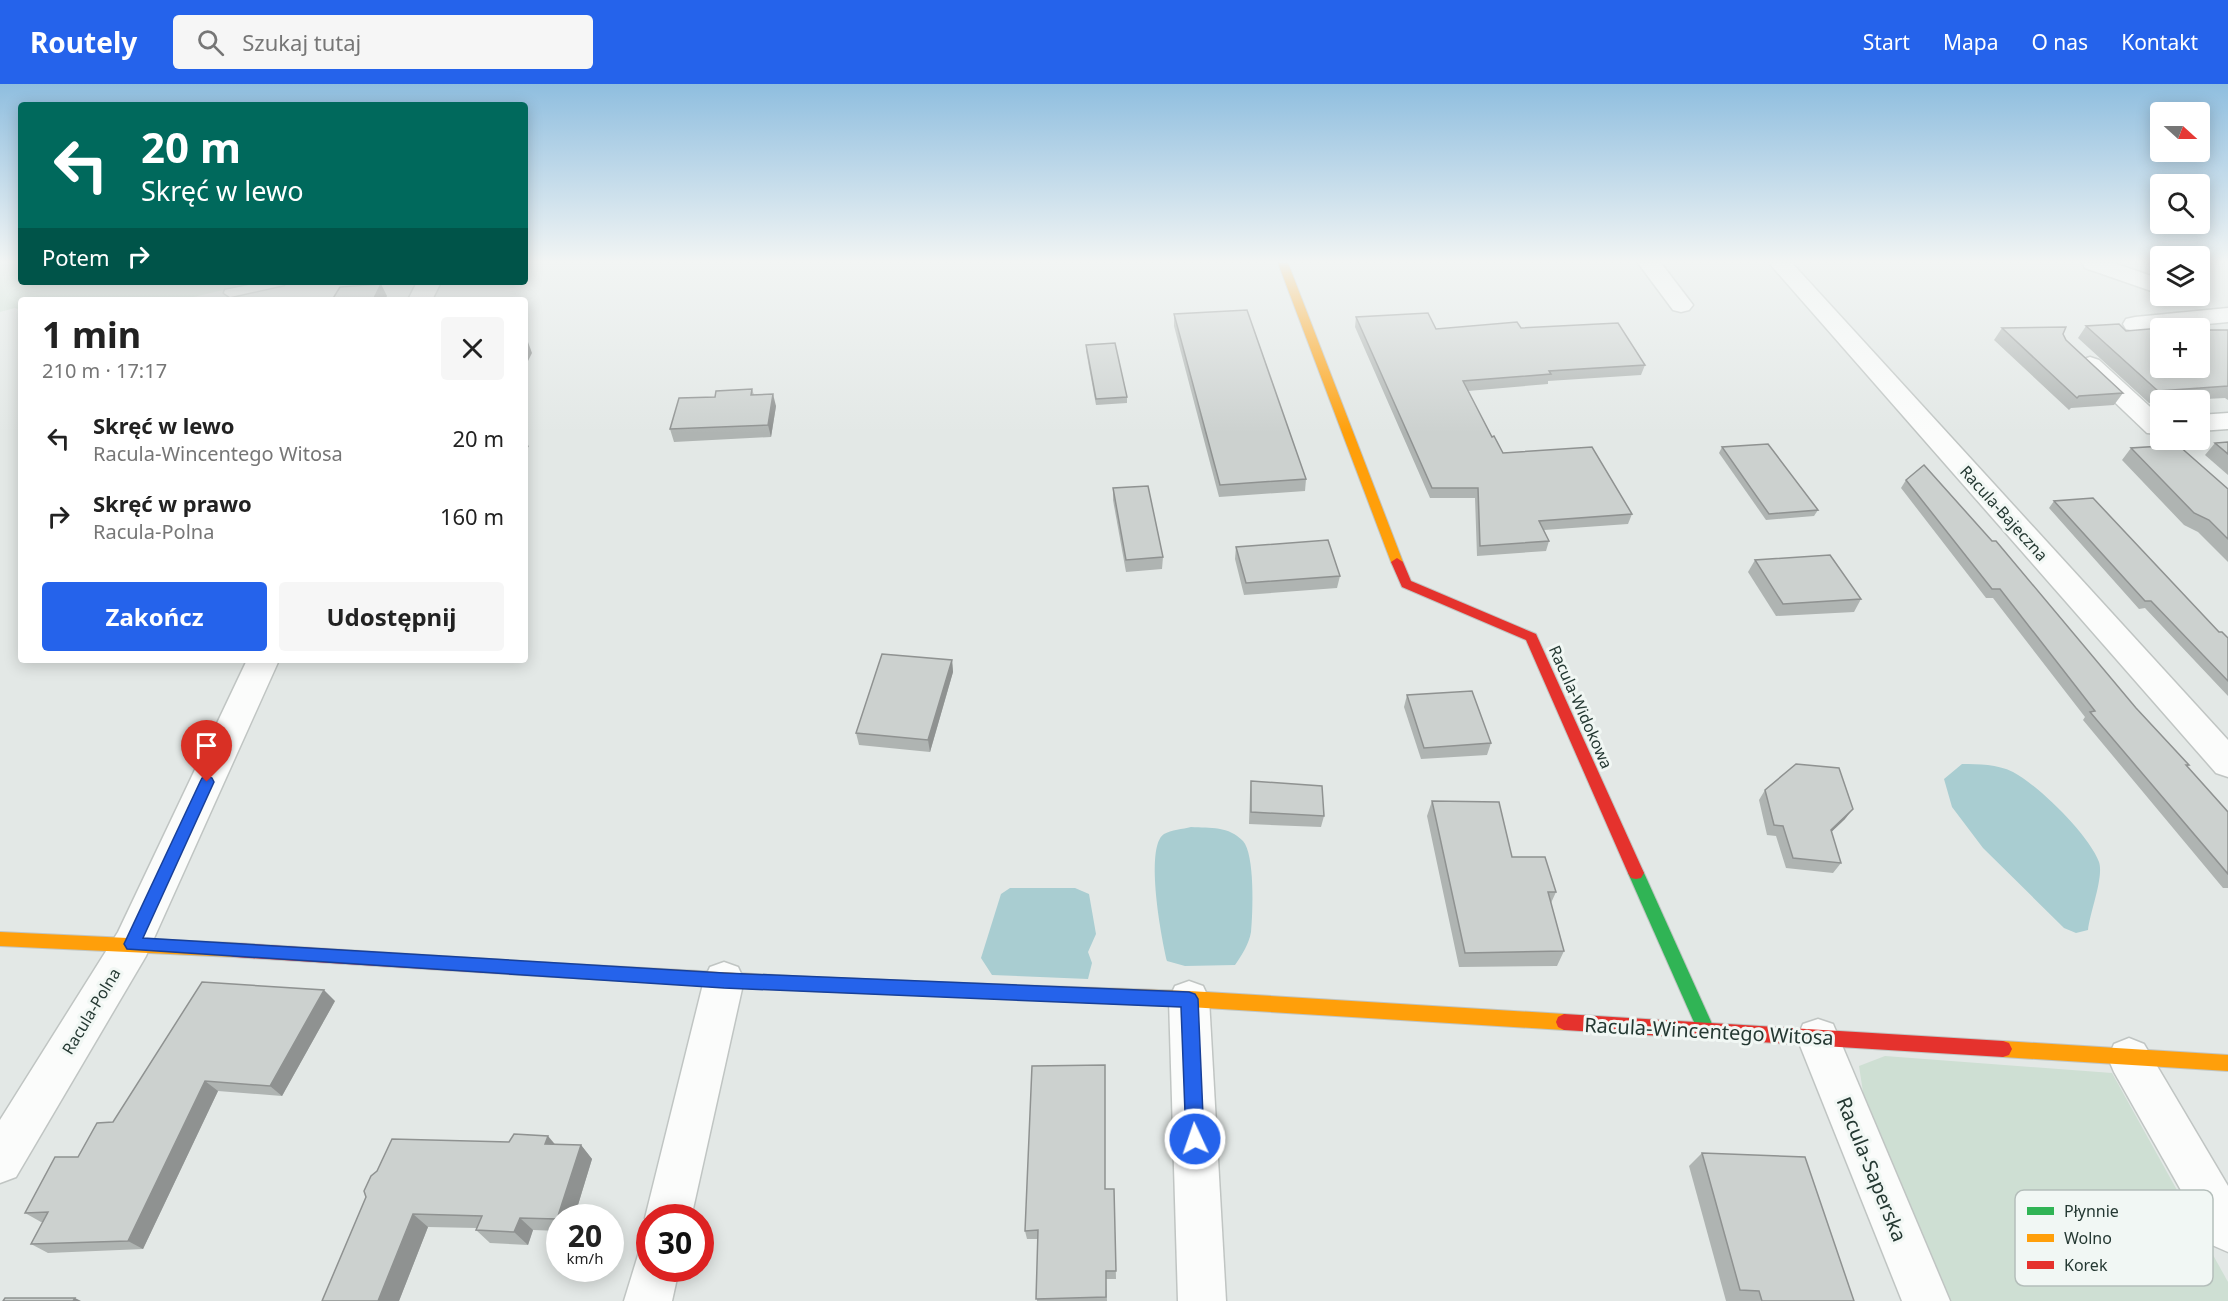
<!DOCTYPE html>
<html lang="pl">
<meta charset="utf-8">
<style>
:root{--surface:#fff;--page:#f6f6f6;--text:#222;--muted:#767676;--accent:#2563eb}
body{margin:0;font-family:"Noto Sans",sans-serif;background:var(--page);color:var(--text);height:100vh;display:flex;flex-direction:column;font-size:22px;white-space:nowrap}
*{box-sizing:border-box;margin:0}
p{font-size:20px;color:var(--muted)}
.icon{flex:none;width:33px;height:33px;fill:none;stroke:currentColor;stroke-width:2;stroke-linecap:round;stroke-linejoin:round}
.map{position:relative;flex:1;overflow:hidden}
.side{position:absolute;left:18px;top:213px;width:510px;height:366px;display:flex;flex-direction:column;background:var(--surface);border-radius:6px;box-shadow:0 3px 15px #0003}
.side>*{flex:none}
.banner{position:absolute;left:18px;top:18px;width:510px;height:183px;border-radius:6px;box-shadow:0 3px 15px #0003;background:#00695c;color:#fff;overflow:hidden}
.needle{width:39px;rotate:111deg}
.controls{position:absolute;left:2150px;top:18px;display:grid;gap:12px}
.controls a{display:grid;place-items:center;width:60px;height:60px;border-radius:6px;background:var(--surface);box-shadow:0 3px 15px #0003;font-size:30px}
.speed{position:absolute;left:546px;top:1120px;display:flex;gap:12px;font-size:30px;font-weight:700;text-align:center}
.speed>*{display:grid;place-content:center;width:78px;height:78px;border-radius:50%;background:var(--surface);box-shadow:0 3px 15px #0003;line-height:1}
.speed small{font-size:15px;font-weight:400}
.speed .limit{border:9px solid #d22;background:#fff;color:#111}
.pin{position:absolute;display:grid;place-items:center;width:51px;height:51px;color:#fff;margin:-62px -26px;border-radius:50% 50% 50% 0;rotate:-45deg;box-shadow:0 0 6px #0007}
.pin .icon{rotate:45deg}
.me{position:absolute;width:66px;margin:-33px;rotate:357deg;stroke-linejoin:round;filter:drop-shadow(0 0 4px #0008)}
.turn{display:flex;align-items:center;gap:21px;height:126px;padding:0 24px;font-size:27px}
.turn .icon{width:78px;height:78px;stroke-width:2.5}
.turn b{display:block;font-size:42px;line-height:51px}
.then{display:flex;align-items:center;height:57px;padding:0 24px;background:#0003;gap:12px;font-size:22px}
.round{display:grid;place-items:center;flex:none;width:63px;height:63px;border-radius:6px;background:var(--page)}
.summary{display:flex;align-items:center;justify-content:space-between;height:102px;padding:0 24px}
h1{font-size:36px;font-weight:700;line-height:45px}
.cta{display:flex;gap:12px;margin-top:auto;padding:12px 24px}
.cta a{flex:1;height:69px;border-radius:6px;background:var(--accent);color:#fff;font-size:24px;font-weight:700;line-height:69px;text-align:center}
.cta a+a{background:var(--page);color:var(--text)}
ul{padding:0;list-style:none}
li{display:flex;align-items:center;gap:18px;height:78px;padding:0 24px}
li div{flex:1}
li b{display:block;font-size:22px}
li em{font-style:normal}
header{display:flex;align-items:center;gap:36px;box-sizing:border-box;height:84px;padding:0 30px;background:var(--accent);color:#fff}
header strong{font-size:28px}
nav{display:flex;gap:33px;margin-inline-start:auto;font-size:21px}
.search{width:420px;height:54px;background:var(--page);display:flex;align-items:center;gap:15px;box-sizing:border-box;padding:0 21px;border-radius:6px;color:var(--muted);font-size:22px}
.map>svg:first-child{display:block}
.green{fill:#cedfd3}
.water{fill:#a9cdd1}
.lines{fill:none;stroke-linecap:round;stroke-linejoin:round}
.lane-casing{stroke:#c0c5c3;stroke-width:3}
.street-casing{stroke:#c0c5c3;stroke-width:3}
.fast-casing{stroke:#c0c5c3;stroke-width:2}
.slow-casing{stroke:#c0c5c3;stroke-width:2}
.jam-casing{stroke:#c0c5c3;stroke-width:2}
.lane{fill:#fbfcfb;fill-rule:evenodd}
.street{fill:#fbfcfb;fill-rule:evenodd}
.fast{fill:#30b455;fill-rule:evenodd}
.slow{fill:#ff9f0a;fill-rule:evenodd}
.jam{fill:#e5322d;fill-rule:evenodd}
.wall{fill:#afb4b2}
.shaded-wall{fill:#8f9291}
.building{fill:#ccd1cf;stroke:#8f9291;stroke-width:1.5;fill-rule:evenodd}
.route{fill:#2563eb;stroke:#184099;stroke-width:1.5}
.labels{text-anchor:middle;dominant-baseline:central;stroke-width:6;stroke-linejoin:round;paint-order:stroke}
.street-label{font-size:16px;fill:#243832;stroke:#f1f7f4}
.near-street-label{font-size:20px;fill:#243832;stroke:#f1f7f4}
.key{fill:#f1f7f4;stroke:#b4beba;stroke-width:1.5}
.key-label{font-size:16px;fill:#243832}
</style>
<header>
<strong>Routely</strong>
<div class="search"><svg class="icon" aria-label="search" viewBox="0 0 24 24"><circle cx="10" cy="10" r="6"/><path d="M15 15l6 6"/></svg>Szukaj tutaj</div>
<nav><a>Start</a><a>Mapa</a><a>O nas</a><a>Kontakt</a></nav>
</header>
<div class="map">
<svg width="2228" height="1217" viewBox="0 0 2228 1217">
<rect width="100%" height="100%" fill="#e3e8e6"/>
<g class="green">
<polygon points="0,179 21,179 21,198 235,198 236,203 181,216 21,216 21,226 15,224 0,228"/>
<polygon points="1885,972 2112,989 2228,1198 2228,1217 1940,1217 1869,1047 1859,982"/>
</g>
<g class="water">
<path d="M 1962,680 C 1979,680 1997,680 2013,688 C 2038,701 2089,751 2099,778 C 2104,793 2090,828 2088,846 L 2076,849 L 2064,844 L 1983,764 L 1952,723 L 1944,695 Z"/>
<path d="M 1191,743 C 1210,744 1229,742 1243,757 C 1255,770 1253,830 1251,848 C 1249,860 1242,871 1235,881 L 1185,882 L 1167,877 C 1162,857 1144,763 1164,750 C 1171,746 1183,745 1191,743 Z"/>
<polygon points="1010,804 1075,804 1089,810 1096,850 1088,868 1092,879 1088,895 992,891 981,874 1001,810"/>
</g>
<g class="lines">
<g class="lane-casing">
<polygon id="lane" points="263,198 286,198 284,201 230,213 224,209 225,206"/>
</g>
<g class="street-casing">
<g id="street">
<polygon points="1638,179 1661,179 1693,221 1689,226 1681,228 1673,226"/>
<polygon points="1769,179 1792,179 2228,656 2228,693 2216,689"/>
<polygon points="2082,179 2114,179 2160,195 2160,210 2085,184"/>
<polygon points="417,198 441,198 432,216 408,216"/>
<polygon points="2228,224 2228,238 2135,247 2126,245 2123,240 2126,235 2135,233"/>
<polygon points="2090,273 2099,276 2160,332 2160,350 2147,349 2081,286 2077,281 2081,276"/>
<polygon points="2228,329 2228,345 2199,347 2199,331"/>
<polygon points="247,576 279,576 146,872 16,1093 0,1099 0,1036 118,848"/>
<polygon points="724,878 738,883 744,896 691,1134 650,1134 650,1144 645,1134 704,896 710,883"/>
<polygon points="1189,897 1203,902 1209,915 1226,1217 1178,1217 1169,915 1175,902"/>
<polygon points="1818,935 1833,940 1950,1217 1902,1217 1797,954 1803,940"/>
<polygon points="2129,954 2144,960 2228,1102 2228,1168 2212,1161 2114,988 2108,974 2114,960"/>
<polygon points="650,1164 650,1185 679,1185 672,1217 624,1217 639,1168"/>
</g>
</g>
<g class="fast-casing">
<g id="fast">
<polygon points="1636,783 1641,784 1644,789 1713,942 1715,948 1713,954 1707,956 1701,954 1628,789 1631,784"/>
<polygon points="811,893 1043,902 1049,904 1051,909 1049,914 1043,916 811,907 805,905 803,900 805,895"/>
</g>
</g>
<g class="slow-casing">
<g id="slow">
<polygon points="1278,179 1288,179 1403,478 1401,481 1393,481 1391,478"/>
<polygon points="0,848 234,859 240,861 242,866 240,871 234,873 0,862"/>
<polygon points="554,879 811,893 817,895 819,900 817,905 811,907 554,893 548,891 546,886 548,881"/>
<polygon points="1043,902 1189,907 1564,930 1570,933 1572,938 1570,943 1564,946 1189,923 1043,916 1037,914 1035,909 1037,904"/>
<polygon points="2003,957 2228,971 2228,987 2003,973 1997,971 1994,965 1997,959"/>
</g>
</g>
<g class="jam-casing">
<g id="jam">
<polygon points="1397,474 1403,478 1411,497 1536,550 1644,789 1641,794 1636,795 1631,794 1628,789 1526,556 1402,503 1391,478"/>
<polygon points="234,859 554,879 560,881 562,886 560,891 554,893 234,873 228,871 226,866 228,861"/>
<polygon points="1564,930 2003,957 2009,959 2012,965 2009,971 2003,973 1564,946 1558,943 1556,938 1558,933"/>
</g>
</g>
<use href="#lane" class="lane"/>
<use href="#street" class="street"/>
<use href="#fast" class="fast"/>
<use href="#slow" class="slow"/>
<use href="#jam" class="jam"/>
</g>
<g class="wall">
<polygon points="1174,230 1306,395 1305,407 1219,413 1174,242"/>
<polygon points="1356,233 1436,245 1521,244 1645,281 1641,291 1548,297 1548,300 1468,307 1492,353 1503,369 1632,430 1628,440 1544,446 1549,457 1546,467 1477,472 1475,414 1430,414 1355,243"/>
<polygon points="2086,242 2126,247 2228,246 2228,316 2225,314 2186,316 2160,316 2160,318 2149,319 2078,254"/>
<polygon points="2002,244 2063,250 2066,256 2123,309 2114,321 2071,324 2069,326 1994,256"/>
<polygon points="1086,261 1127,313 1127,319 1096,321 1086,267"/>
<polygon points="752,305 754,311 776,322 771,353 674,358 670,345 715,313"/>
<polygon points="525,354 529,363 525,364"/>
<polygon points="2228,358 2228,391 2205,371 2215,359"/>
<polygon points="1722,363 1818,426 1814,432 1766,436 1719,369"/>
<polygon points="2131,364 2228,405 2228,478 2198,448 2184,441 2122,376"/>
<polygon points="1906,396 2136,624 2189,681 2187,683 2228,728 2228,804 2223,804 2083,636 2085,633 1993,514 1986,514 1901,404"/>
<polygon points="1113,404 1163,473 1162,485 1126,488 1113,416"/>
<polygon points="2054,417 2219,548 2228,554 2228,612 2145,524 2139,525 2049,424"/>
<polygon points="1236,463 1340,492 1337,504 1244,511 1235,475"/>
<polygon points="1755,476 1861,515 1854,528 1776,532 1748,488"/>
<polygon points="952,576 953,588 930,668 859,661 856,649"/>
<polygon points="1407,611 1491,659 1487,671 1421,675 1404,623"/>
<polygon points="1251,697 1324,732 1321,743 1249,740 1250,709"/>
<polygon points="1765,706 1845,735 1831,748 1841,779 1833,789 1786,784 1776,752 1767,751 1759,716"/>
<polygon points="1432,717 1512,773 1556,808 1551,819 1564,867 1557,882 1459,883 1427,732"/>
<polygon points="335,917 282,1012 218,1007 143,1165 48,1169 31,1160 43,1138 41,1138 25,1129 78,1073 113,1038"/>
<polygon points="555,1060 581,1061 592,1075 574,1134 560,1134 560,1147 533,1146 528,1161 490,1159 476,1146 477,1144 428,1143 399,1217 322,1217 377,1087"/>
<polygon points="1702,1069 1854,1217 1726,1217 1689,1082"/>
<polygon points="1105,1105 1114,1105 1116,1195 1106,1195 1107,1217 1037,1217 1037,1155 1027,1155 1025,1147"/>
</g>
<g class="shaded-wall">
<polygon points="381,200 387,212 385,216 373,216"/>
<polygon points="528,258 532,269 525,283 525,264"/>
<polygon points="773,310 776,322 771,353 768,341"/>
<polygon points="952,576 953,588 930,668 928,656"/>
<polygon points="1853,725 1845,735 1823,756 1831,746"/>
<polygon points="324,906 335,917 282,1012 270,1002"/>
<polygon points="205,997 218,1007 143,1165 128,1157"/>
<polygon points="548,1052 559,1065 545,1060"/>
<polygon points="581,1061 592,1075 574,1134 560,1134 560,1137 557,1135"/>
<polygon points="413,1130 428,1143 399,1217 378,1217"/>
<polygon points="520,1134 533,1146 528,1161 514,1148"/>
<polygon points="75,1214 81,1217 73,1217"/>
</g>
<g class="building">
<polygon points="381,200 373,216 332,216 340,203"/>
<polygon points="1247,226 1306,395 1220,401 1174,230"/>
<polygon points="1428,229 1436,245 1517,238 1521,244 1618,239 1645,281 1549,287 1551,290 1463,297 1492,353 1494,352 1503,369 1592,363 1632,430 1539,437 1549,457 1480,462 1478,404 1432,404 1356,233"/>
<path d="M 2119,240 L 2126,247 L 2196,241 L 2203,246 L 2228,246 L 2228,302 L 2158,307 L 2086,242 ZM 2160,244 L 2199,244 L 2199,284 L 2160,284 Z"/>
<polygon points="2066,243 2063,250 2066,256 2123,309 2079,312 2077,314 2002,244"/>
<polygon points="1115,259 1127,313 1096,315 1086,261"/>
<polygon points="752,305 751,311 773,310 768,341 670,345 679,314 715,313 716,307"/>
<polygon points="2228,358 2228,370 2215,359"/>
<polygon points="1768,360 1818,426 1769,430 1722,363"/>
<polygon points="2178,361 2228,405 2228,455 2209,436 2194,429 2131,364"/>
<polygon points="1924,381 1992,457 1996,457 2136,624 2189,681 2186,681 2228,728 2228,790 2090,628 2095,627 2000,505 1992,505 1906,396"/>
<polygon points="1148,402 1163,473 1126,476 1113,404"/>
<polygon points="2093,414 2219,548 2222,548 2228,554 2228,597 2151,517 2145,517 2054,417"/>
<polygon points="1328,456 1340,492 1246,499 1236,463"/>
<polygon points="1830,471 1861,515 1783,520 1755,476"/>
<polygon points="882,570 952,576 928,656 856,649"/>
<polygon points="1472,607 1491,659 1424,664 1407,611"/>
<polygon points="1796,680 1839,684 1853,725 1831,746 1841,779 1793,774 1783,742 1774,741 1765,706"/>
<polygon points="1251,697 1322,702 1324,732 1251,728"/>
<polygon points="1432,717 1499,718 1512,773 1545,773 1556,808 1548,808 1564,867 1465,869"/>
<polygon points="202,898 324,906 270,1002 205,997 128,1157 31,1160 48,1128 25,1129 55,1073 78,1073 97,1039 113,1038"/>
<polygon points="1105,981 1105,1105 1114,1105 1116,1187 1106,1187 1106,1213 1036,1215 1038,1146 1025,1147 1032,982"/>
<polygon points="514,1050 548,1052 545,1060 581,1061 557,1135 520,1134 514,1148 476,1146 482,1132 413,1130 378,1217 322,1217 366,1113 364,1107 371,1092 377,1087 392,1055 509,1058"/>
<polygon points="1702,1069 1805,1073 1854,1217 1762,1217 1759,1207 1740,1206"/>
<polygon points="5,1214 75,1214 73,1217 3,1217"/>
</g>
<linearGradient id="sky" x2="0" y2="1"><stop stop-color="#8fbedf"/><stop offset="0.51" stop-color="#f2f5f4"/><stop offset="1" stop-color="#f2f5f4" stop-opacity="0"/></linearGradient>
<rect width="2228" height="349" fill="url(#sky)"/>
<polygon class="route" points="207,692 212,694 214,698 143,854 724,889 1189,908 1195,910 1198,915 1204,1055 1202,1061 1195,1064 1189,1061 1186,1055 1181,923 724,904 127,865 124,860 200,698 202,694"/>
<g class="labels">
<g class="street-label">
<text transform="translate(2004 429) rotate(48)">Racula-Bajeczna</text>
<text transform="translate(1581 623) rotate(66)">Racula-Widokowa</text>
<text transform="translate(91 927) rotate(-59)">Racula-Polna</text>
</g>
<g class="near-street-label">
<text transform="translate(1709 947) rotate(3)">Racula-Wincentego Witosa</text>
<text transform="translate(1872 1085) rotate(68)">Racula-Saperska</text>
</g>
</g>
<rect x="2015" y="1106" width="198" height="96" rx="9" class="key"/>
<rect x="2027" y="1123" width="27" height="8" fill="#30b455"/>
<rect x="2027" y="1150" width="27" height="8" fill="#ff9f0a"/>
<rect x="2027" y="1177" width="27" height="8" fill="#e5322d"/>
<g class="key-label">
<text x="2064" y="1133">Płynnie</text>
<text x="2064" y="1160">Wolno</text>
<text x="2064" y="1187">Korek</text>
</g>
</svg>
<div class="controls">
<a><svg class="needle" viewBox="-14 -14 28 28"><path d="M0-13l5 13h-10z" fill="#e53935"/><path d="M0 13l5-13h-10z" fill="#767676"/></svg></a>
<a><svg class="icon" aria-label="search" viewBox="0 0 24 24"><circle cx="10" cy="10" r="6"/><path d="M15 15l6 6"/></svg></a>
<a><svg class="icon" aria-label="layers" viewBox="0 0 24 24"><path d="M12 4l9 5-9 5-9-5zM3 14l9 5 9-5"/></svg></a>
<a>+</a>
<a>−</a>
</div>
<div class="speed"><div>20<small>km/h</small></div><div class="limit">30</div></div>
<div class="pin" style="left:207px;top:698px;background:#d93025"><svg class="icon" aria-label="arrive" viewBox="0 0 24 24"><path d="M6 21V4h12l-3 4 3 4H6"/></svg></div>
<svg class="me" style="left:1195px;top:1055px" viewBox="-20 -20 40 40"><circle r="17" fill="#2563eb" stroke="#fff" stroke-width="3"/><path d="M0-11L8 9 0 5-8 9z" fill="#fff"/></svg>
<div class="banner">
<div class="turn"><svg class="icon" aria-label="left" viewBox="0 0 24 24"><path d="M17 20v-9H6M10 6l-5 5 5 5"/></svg><div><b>20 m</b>Skręć w lewo</div></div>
<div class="then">Potem<svg class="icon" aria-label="right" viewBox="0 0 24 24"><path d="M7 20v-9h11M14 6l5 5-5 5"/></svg></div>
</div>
<section class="side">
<div class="summary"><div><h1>1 min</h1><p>210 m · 17:17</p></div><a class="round"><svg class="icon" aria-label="close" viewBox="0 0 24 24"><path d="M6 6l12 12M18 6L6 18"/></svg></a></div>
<ul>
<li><svg class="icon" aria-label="left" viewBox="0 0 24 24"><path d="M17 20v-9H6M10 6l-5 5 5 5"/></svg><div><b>Skręć w lewo</b><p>Racula-Wincentego Witosa</p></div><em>20 m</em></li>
<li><svg class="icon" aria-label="right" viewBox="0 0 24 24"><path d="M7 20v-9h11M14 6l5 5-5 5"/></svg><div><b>Skręć w prawo</b><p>Racula-Polna</p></div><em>160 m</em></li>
</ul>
<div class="cta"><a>Zakończ</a><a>Udostępnij</a></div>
</section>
</div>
